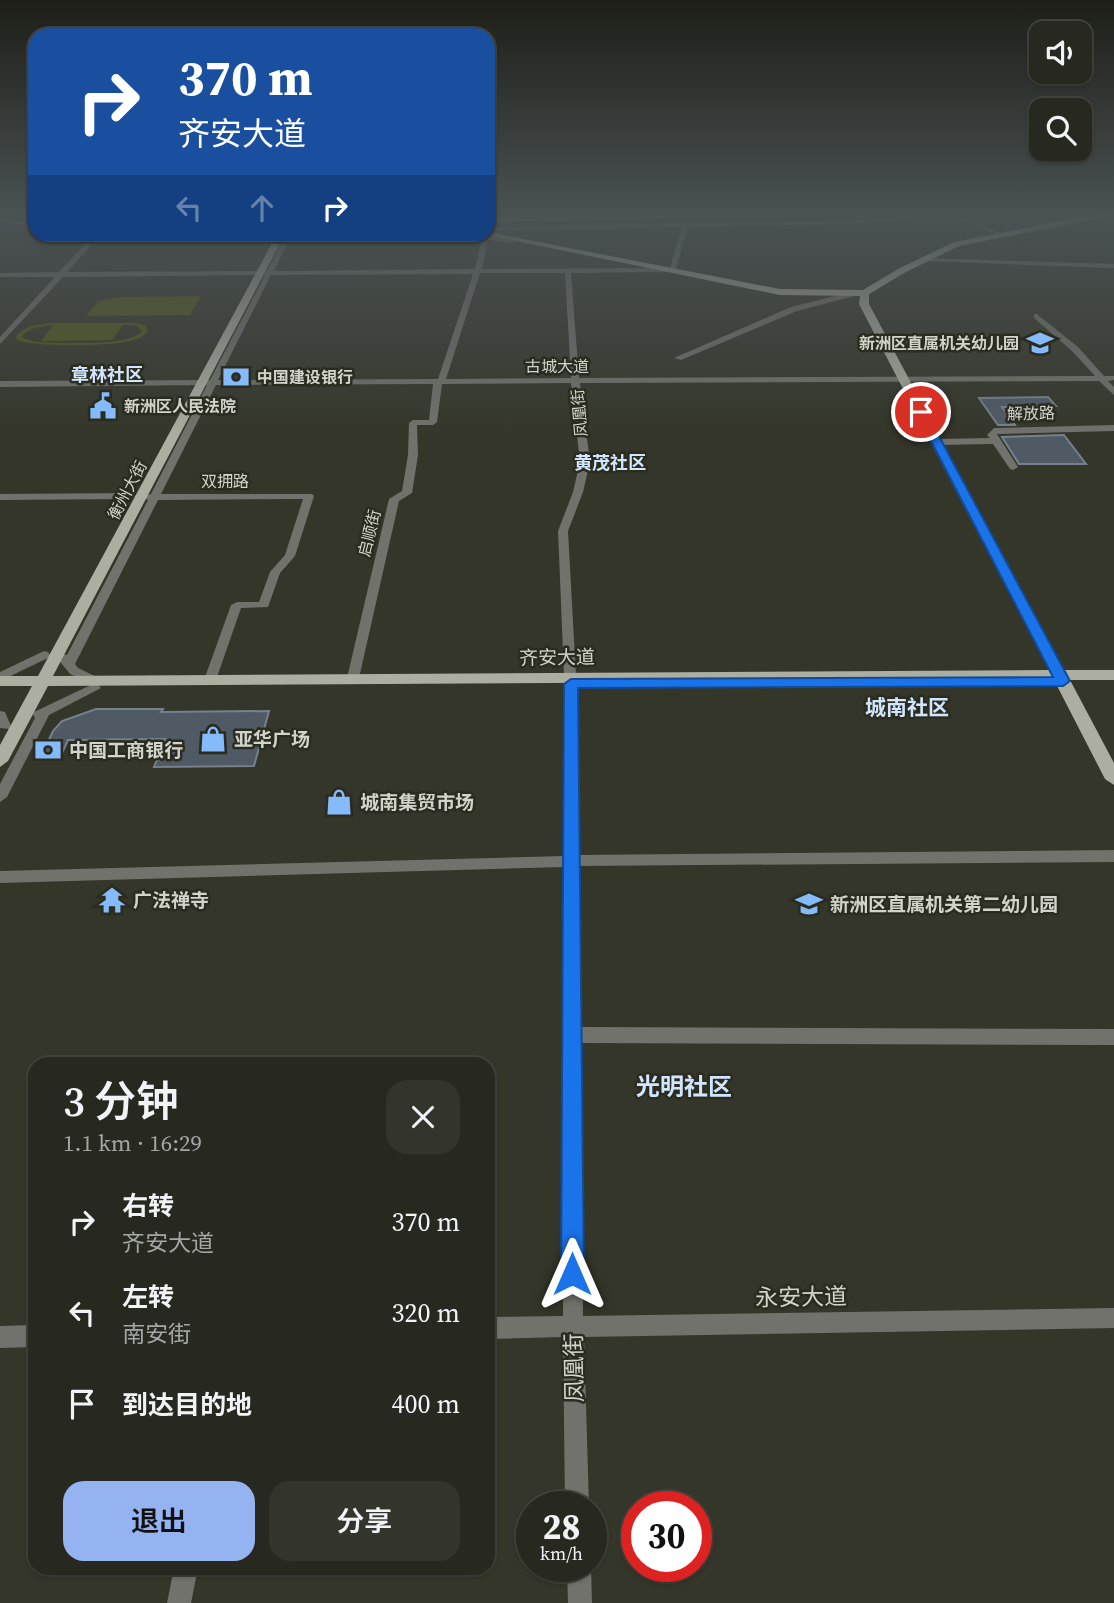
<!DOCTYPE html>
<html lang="zh">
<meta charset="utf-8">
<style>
:root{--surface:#27281f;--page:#33342c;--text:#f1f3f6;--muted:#a4a6a4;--line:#43443d;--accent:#95b2f1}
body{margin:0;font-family:"Source Serif 4","Noto Sans SC",serif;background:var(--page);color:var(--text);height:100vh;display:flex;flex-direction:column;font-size:26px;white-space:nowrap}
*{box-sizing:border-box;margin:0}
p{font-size:23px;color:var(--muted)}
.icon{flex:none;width:38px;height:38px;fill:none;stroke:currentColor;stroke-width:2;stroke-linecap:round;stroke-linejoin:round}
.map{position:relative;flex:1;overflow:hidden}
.sheet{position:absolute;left:28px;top:1057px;width:467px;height:518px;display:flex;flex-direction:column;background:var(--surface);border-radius:21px;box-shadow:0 2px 5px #0004,0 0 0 2px var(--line)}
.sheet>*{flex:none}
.hud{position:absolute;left:28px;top:28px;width:467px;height:214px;border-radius:21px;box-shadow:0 2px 5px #0004,0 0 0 2px var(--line);background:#1a4fa0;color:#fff;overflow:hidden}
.controls{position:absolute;left:1029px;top:21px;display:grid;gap:14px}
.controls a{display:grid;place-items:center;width:63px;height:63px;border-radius:14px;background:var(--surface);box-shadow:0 2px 5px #0004,0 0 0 2px var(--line);font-size:35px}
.speed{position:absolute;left:516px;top:1491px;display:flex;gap:14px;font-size:35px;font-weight:700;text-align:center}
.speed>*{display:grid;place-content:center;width:91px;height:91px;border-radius:50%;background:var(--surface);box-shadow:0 2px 5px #0004,0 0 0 2px var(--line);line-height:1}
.speed small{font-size:18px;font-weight:400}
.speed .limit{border:10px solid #d22;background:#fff;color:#111}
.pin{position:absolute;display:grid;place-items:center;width:60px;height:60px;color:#fff;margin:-30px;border:4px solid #fff;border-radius:50%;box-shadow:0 2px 7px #0007}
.me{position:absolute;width:77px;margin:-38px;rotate:0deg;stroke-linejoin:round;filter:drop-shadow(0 0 5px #0008)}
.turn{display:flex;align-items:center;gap:24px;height:147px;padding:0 35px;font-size:32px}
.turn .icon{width:91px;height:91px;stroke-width:2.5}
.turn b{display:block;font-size:49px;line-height:60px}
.lanes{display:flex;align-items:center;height:66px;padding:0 35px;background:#0003;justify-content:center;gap:35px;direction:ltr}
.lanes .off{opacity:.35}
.round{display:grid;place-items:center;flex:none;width:74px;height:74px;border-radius:21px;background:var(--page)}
.summary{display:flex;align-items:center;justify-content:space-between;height:119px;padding:0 35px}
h1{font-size:42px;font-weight:600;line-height:52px}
.cta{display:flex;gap:14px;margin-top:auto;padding:14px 35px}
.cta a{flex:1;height:80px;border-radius:21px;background:var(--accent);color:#111;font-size:28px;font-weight:600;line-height:80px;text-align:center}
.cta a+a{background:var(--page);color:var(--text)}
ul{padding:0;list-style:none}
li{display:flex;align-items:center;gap:21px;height:91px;padding:0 35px}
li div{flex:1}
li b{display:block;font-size:26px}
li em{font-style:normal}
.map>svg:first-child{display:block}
.green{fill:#515818;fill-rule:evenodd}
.water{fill:#85902f;stroke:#9ca45e;stroke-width:2}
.building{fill:#505a65;stroke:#77818d;stroke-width:2}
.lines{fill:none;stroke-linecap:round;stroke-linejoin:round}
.minor{fill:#71726b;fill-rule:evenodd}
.major{fill:#acaea1;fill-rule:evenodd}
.route{fill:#1a73e8;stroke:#114b97;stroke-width:2}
.labels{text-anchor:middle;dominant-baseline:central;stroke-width:5;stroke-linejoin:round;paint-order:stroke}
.far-poi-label{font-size:16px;font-weight:bold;fill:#d2d4cc;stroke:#2a2c1f;text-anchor:start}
.far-street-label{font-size:16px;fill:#d2d4cc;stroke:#2a2c1f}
.far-neighbourhood-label{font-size:18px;font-weight:bold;fill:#d1e5fe;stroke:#2a2c1f}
.street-label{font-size:19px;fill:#d2d4cc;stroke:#2a2c1f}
.poi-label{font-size:19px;font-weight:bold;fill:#d2d4cc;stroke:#2a2c1f;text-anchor:start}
.neighbourhood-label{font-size:21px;font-weight:bold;fill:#d1e5fe;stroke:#2a2c1f}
.near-street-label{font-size:23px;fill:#d2d4cc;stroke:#2a2c1f}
.near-neighbourhood-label{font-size:24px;font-weight:bold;fill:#d1e5fe;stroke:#2a2c1f}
</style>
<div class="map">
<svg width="1114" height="1603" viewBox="0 0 1114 1603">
<rect width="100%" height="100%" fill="#343629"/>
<g class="green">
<polygon points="201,296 190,315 86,316 98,301 120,297"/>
<path d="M 51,323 L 135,323 L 145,325 L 148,330 C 144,337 138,339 130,341 C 114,346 29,348 16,339 L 17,334 L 30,326 ZM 53,325 L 41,341 L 112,340 L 123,325 L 137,326 L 142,331 C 128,348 58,342 35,342 L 23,338 L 23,334 L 34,328 Z"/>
</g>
<polygon class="water" points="488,213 871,213 488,221"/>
<g class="building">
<polygon points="1048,397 1056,406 1002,407 1015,425 998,425 979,398"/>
<polygon points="1064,435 1086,464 1019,464 1002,437"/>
<polygon points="96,709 163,709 161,712 269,711 254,766 154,767 165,739 68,740 62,753 42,754 53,731 62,721"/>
</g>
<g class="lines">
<g class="minor">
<path d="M 935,213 L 961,213 L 959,214 L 1005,235 L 1000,236 L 951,215 L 855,224 L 688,227 L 675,272 L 571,273 L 579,378 L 1095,376 L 1072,351 L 1034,318 L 1034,314 L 1037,314 L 1078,347 L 1104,376 L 1114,376 L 1114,380 L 1108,381 L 1114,387 L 1114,395 L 1099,381 L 580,383 L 590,462 L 583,492 L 568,531 L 576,676 L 570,680 L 564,676 L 558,531 L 573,492 L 580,462 L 571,383 L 442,384 L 437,422 L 433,425 L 417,425 L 418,455 L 412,493 L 399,501 L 359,678 L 353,682 L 347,678 L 389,499 L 402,491 L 408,455 L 409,423 L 413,420 L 429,420 L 433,384 L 216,385 L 161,494 L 312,494 L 314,496 L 295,556 L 280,573 L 268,607 L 241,608 L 216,680 L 210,684 L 206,683 L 204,680 L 231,605 L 237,602 L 259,602 L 270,572 L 285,555 L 303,499 L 158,500 L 75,664 L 78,668 L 99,678 L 101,681 L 97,684 L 101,688 L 49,715 L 7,797 L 0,802 L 0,784 L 35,718 L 33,715 L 34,712 L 93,684 L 70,674 L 57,658 L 63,654 L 67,655 L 148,500 L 141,497 L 151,494 L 207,385 L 0,387 L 0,381 L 210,380 L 265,275 L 63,277 L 0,344 L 0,337 L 55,277 L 0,277 L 0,273 L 59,272 L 94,234 L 101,234 L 67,272 L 267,271 L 286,234 L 292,234 L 274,271 L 475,269 L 482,239 L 457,234 L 478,234 L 515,240 L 513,243 L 488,240 L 482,269 L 670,268 L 682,227 L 488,231 L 488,227 L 855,220 ZM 480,273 L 565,273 L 571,378 L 446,379 ZM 473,274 L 438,379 L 218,380 L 271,275 Z"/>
<polygon points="0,219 35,222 35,226 0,223"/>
<polygon points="169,234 202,234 273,242 270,244"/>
<polygon points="925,258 1114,264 1114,268 923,261"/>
<polygon points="855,291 858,295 797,311 681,360 674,358 791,307"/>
<polygon points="1114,425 1114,431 997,434 1018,467 1013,470 1010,469 993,444 937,445 932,442 937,439 990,438 987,435 994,428"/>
<polygon points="0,494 131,493 136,496 131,499 0,500"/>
<polygon points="44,651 48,652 50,655 48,658 0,681 0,672"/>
<polygon points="571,680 577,684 579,855 1114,850 1114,862 579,866 581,1027 1114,1029 1114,1045 581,1043 583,1316 1114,1308 1114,1328 584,1337 589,1507 565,1507 563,1337 488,1339 488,1317 563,1316 564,867 0,883 0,871 564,856 565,684"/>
<polygon points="0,711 5,712 11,726 10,729 0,728"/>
<polygon points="35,1325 35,1347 0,1348 0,1326"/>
<polygon points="567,1566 591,1566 592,1603 568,1603"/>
<polygon points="174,1568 198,1568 191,1603 167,1603"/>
</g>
<polygon class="major" points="1100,213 1114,215 959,246 906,272 869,294 869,304 1064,670 1114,670 1114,680 1070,680 1114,763 1114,785 1105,779 1054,680 48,686 8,761 0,767 0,745 32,686 0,686 0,676 38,676 277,234 285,234 53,676 1049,670 859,304 860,296 780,295 482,234 488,234 488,232 780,289 863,290 900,268 954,242"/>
</g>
<linearGradient id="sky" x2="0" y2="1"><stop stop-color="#1d1e17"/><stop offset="0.49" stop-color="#4a5254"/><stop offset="1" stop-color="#4a5254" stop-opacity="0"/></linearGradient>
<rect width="1114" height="438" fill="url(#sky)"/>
<polygon class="route" points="918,409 926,412 1070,681 1063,686 578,688 584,1274 581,1282 572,1285 564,1282 561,1274 564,684 571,679 1053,677 916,412"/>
<defs>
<g id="school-bare" transform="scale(2.1)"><path d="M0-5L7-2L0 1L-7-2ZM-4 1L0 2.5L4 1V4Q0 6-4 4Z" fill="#85bbfb" stroke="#2a2c1f" stroke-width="2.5" paint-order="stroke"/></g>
<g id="bank-bare" transform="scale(2.1)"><path d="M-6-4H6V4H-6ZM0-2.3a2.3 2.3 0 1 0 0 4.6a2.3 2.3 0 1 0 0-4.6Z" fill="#85bbfb" stroke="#2a2c1f" stroke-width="2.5" paint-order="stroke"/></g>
<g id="civic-bare" transform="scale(2.1)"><path d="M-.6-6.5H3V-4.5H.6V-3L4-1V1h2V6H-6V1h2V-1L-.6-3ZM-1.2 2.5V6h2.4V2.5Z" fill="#85bbfb" stroke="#2a2c1f" stroke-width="2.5" paint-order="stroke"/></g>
<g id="shop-bare" transform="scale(2.1)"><path d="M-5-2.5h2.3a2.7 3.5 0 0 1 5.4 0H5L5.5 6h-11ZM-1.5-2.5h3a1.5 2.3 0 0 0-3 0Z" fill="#85bbfb" stroke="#2a2c1f" stroke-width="2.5" paint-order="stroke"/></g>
<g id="temple-bare" transform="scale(2.1)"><path d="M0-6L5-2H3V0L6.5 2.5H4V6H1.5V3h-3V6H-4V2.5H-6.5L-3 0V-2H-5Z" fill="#85bbfb" stroke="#2a2c1f" stroke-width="2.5" paint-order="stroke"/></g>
</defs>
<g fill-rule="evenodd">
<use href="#school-bare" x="1040" y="343"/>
<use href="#bank-bare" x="236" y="377"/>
<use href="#civic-bare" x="103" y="406"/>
<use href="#shop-bare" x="213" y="739"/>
<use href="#bank-bare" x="48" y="750"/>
<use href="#shop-bare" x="339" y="802"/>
<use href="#temple-bare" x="112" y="900"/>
<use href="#school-bare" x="809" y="904"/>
</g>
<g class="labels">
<g class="far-poi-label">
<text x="1019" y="343" text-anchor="end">新洲区直属机关幼儿园</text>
<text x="257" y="377">中国建设银行</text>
<text x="124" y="406">新洲区人民法院</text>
</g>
<g class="far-street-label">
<text x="557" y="366">古城大道</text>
<text transform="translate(579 413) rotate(-95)">凤凰街</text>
<text transform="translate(1031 413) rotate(-1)">解放路</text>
<text x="225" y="481">双拥路</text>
<text transform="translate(127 490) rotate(-62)">衡州大街</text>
<text transform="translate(369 533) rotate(-76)">启顺街</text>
</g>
<g class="far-neighbourhood-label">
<text x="107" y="374">章林社区</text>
<text x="610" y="462">黄茂社区</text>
</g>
<g class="street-label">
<text transform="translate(557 657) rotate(-1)">齐安大道</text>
</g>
<g class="poi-label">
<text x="234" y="739">亚华广场</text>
<text x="69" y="750">中国工商银行</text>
<text x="360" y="802">城南集贸市场</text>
<text x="133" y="900">广法禅寺</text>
<text x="830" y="904">新洲区直属机关第二幼儿园</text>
</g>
<g class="neighbourhood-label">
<text x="907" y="707">城南社区</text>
</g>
<g class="near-street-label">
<text transform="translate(801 1297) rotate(-1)">永安大道</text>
<text transform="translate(574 1368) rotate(-91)">凤凰街</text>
</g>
<g class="near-neighbourhood-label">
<text x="684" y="1086">光明社区</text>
</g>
</g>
</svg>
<div class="controls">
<a><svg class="icon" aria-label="sound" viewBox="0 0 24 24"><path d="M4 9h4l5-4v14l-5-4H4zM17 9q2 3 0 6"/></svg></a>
<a><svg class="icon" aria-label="search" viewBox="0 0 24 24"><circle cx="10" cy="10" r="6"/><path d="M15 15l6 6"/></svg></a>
</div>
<div class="speed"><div>28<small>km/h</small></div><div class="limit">30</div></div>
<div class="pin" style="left:921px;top:412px;background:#d93025"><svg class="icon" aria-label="arrive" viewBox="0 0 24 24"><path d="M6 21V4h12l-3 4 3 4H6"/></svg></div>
<svg class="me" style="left:572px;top:1274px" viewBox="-20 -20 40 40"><path d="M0-17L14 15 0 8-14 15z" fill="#1a73e8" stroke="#fff" stroke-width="4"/></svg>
<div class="hud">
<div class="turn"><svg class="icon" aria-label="right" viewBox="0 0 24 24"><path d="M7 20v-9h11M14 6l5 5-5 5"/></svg><div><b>370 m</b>齐安大道</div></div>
<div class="lanes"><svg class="icon off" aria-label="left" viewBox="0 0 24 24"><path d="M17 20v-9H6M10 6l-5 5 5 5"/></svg><svg class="icon off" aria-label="ahead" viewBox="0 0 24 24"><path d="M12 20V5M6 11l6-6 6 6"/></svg><svg class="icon" aria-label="right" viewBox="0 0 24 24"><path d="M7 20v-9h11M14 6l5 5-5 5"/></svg></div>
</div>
<section class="sheet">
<div class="summary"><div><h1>3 分钟</h1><p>1.1 km · 16:29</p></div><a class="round"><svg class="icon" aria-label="close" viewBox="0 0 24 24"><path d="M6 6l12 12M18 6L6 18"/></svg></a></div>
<ul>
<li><svg class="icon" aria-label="right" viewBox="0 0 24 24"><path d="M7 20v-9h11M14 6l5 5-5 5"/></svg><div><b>右转</b><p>齐安大道</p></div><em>370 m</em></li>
<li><svg class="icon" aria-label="left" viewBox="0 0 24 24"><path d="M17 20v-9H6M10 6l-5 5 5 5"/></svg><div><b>左转</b><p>南安街</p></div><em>320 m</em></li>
<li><svg class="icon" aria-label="arrive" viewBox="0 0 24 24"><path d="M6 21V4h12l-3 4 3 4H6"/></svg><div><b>到达目的地</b></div><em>400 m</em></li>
</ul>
<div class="cta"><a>退出</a><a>分享</a></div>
</section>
</div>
